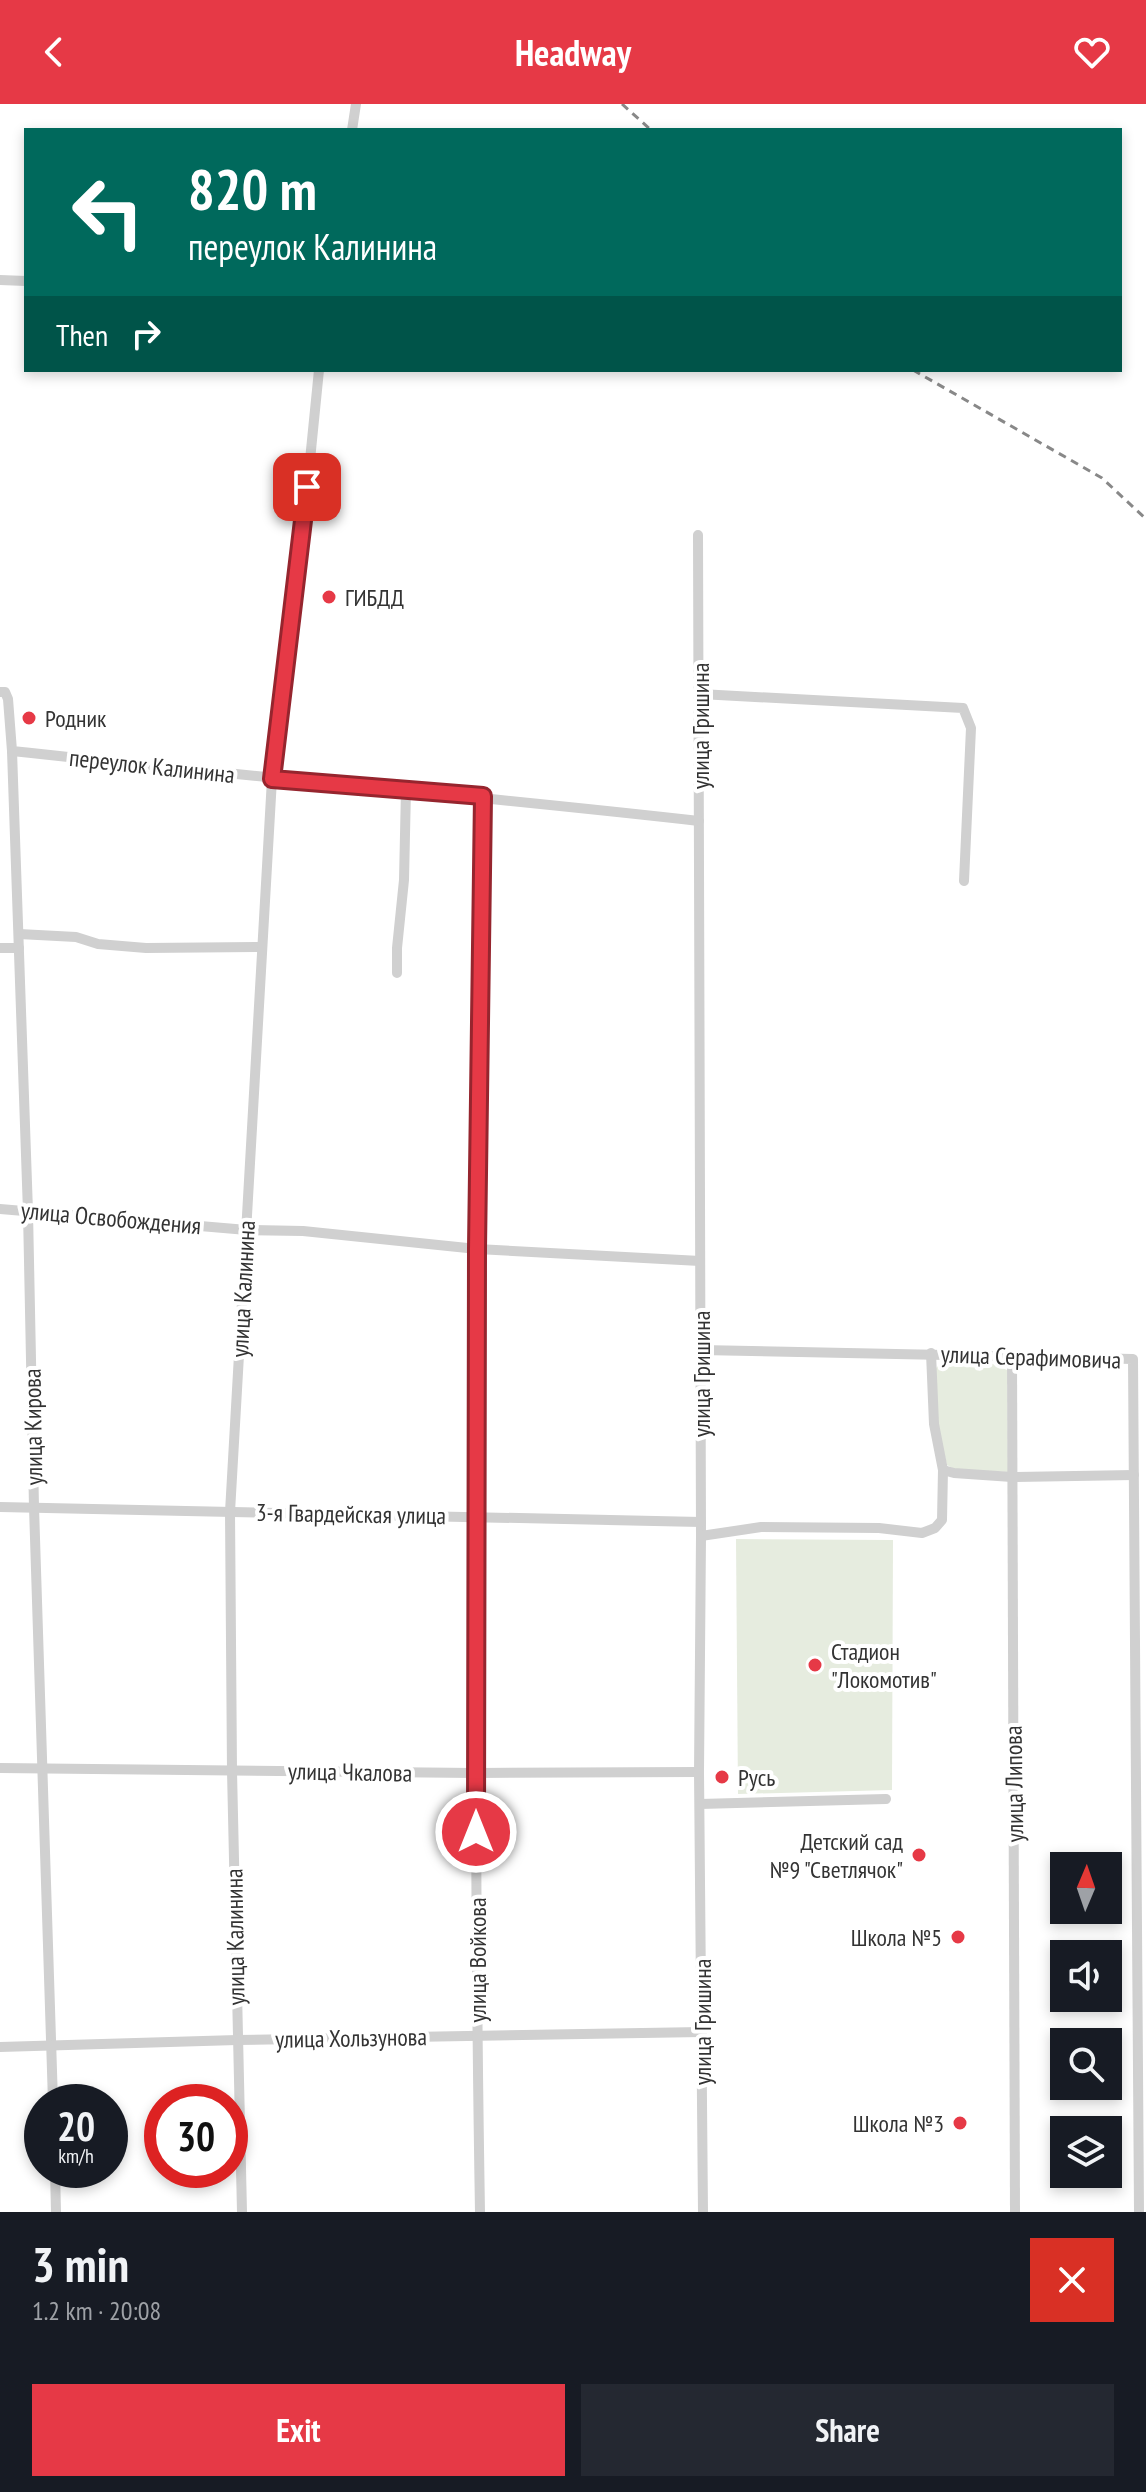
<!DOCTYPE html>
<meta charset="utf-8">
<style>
:root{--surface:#171b24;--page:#242831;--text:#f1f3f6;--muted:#9ea1a6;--accent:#e63946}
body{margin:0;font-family:"PT Sans Narrow",sans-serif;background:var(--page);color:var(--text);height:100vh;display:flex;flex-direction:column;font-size:30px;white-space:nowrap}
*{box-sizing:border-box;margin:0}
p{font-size:26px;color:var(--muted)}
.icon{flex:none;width:44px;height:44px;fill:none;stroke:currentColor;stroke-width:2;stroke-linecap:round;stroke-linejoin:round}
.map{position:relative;height:2108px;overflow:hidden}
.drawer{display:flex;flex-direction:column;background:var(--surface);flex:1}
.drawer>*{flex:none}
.hud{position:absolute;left:24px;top:24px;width:1098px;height:244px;border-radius:0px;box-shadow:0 4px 12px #0003;background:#00695c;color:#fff;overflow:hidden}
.needle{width:52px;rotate:2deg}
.buttons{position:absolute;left:1050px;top:1748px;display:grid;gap:16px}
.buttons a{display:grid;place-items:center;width:72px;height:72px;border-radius:0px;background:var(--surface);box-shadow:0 4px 12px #0003;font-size:40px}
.speed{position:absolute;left:24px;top:1980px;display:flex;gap:16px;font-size:40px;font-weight:700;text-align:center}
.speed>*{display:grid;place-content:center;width:104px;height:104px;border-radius:50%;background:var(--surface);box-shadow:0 4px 12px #0003;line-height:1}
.speed small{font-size:20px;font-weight:400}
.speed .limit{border:12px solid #d22;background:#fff;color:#111}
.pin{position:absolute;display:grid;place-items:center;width:68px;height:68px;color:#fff;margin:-34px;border-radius:16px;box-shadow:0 4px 12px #0006}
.me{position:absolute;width:88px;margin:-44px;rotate:0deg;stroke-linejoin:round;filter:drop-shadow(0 0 6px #0008)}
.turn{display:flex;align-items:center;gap:28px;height:168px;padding:0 32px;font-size:36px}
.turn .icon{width:104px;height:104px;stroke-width:2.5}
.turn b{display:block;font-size:56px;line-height:68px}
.then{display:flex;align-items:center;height:76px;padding:0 32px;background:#0003;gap:16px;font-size:30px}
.round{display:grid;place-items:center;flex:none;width:84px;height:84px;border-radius:0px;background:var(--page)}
.summary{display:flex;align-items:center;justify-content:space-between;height:136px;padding:0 32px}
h1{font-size:48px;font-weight:600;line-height:60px}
.button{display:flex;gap:16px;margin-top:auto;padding:16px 32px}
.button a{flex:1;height:92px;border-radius:0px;background:var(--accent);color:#fff;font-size:32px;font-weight:600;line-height:92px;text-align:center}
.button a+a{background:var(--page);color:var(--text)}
header{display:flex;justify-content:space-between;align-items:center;height:104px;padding:0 32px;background:var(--accent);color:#fff;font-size:36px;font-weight:600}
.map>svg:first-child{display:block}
.green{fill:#e6ecdf}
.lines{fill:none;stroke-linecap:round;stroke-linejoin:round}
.minor{stroke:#d0d0d0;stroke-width:10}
.rail{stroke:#888;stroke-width:3;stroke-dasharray:8 6;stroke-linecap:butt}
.route-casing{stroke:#96252e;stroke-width:20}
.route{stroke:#e63946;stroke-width:14}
.poi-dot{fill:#e63946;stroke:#fff;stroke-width:3}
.labels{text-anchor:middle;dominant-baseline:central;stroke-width:8;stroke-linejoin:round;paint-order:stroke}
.poi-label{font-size:24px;fill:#333;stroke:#fff;text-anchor:start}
.street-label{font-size:24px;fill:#333;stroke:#fff}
</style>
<header><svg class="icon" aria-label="back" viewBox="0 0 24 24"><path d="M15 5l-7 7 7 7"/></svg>Headway<svg class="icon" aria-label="heart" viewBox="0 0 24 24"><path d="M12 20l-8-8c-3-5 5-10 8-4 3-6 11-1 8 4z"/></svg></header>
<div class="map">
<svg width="1146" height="2108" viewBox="0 0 1146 2108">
<rect width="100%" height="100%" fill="#fff"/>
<g class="green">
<polygon points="944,1257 988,1258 1007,1266 1008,1368 956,1366 947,1361 937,1319 936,1264"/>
<polygon points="736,1435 893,1436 892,1686 738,1690"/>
</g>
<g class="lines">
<g class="minor">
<polyline points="352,26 356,0"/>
<polyline points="0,176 26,177"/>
<polyline points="698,431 701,1432 699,1668 703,2108"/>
<path d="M 0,588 L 5,588 L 8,595 L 12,647 C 241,672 470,691 699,717"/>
<polyline points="700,590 963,604 971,624 964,777"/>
<polyline points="12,647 28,1108 34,1403 53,1998"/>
<polyline points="19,830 76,833 98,840 146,844 262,843"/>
<polyline points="0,844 19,844"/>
<polyline points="397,869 397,844 404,776 406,685"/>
<polyline points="0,1105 247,1126 303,1127 477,1145 700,1157"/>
<polyline points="701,1246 1133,1255 1139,2108"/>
<polyline points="1012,1253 1015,2108"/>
<polyline points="943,1366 954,1369 1012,1373 1134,1371"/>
<polyline points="0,1403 701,1418"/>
<polyline points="701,1432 761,1423 879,1424 922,1429 935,1424 942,1416 943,1366 934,1320 931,1249"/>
<polyline points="0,1664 475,1669 699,1668"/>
<polyline points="700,1700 886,1695"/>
<polyline points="0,1943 237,1936 702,1928"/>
<polyline points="55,2066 56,2108"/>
<polyline points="242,2108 232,1667 230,1408 272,675 299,466 319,266"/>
<path d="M 480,2108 C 472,1636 477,1164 483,692"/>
</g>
<g class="rail">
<polyline points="622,0 651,26"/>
<polyline points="913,266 1102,374 1146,415"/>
</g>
</g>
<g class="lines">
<g class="route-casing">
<polyline id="route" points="307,383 272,675 483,692 477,1145 476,1728"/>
</g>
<use href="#route" class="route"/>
</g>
<g class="poi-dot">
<circle cx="329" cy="493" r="8"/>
<circle cx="29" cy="614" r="8"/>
<circle cx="815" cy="1561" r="8"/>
<circle cx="722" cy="1673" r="8"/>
<circle cx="919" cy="1751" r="8"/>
<circle cx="958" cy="1833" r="8"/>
<circle cx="960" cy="2019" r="8"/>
</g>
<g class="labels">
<g class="poi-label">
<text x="345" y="493">ГИБДД</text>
<text x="45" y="614">Родник</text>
<text x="831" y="1547">Стадион<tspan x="831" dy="28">"Локомотив"</tspan></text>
<text x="738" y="1673">Русь</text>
<text x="903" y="1737" text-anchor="end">Детский сад<tspan x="903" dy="28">№9 "Светлячок"</tspan></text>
<text x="942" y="1833" text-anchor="end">Школа №5</text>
<text x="944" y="2019" text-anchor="end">Школа №3</text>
</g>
<g class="street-label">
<text transform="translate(700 622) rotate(-90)">улица Гришина</text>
<text transform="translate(152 662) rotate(6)">переулок Калинина</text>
<text transform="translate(111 1114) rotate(5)">улица Освобождения</text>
<text transform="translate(243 1185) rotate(-87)">улица Калинина</text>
<text transform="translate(1031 1253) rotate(2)">улица Серафимовича</text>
<text transform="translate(701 1270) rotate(-90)">улица Гришина</text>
<text transform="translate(33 1323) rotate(-91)">улица Кирова</text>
<text transform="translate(351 1410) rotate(1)">3-я Гвардейская улица</text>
<text transform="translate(350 1668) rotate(1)">улица Чкалова</text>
<text transform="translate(1014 1680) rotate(-91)">улица Липова</text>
<text transform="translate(235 1833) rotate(-91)">улица Калинина</text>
<text transform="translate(477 1856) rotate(-90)">улица Войкова</text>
<text transform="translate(702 1918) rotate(-90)">улица Гришина</text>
<text transform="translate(351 1934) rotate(-1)">улица Хользунова</text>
</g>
</g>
</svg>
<div class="buttons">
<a><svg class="needle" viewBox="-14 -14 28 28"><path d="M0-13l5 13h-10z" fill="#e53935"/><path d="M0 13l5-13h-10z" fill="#9ea1a6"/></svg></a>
<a><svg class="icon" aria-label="sound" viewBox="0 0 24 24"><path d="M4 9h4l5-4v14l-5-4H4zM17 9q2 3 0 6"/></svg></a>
<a><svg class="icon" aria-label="search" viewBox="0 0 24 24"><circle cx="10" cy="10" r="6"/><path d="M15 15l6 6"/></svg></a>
<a><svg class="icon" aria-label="layers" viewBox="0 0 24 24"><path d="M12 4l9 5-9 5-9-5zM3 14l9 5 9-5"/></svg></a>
</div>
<div class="speed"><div>20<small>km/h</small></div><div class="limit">30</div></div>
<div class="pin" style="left:307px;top:383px;background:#d93025"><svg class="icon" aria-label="arrive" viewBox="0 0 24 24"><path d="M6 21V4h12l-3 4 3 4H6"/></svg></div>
<svg class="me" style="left:476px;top:1728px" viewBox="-20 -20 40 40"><circle r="17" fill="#e63946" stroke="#fff" stroke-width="3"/><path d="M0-11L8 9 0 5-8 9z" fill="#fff"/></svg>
<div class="hud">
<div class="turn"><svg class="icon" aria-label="left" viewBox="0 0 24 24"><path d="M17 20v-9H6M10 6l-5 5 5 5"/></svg><div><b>820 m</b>переулок Калинина</div></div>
<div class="then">Then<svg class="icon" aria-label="right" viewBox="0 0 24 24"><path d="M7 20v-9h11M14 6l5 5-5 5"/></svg></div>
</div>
</div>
<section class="drawer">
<div class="summary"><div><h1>3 min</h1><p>1.2 km · 20:08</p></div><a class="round" style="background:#d93025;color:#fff"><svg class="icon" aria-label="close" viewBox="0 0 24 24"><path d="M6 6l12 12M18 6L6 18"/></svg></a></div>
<div class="button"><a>Exit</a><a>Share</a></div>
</section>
